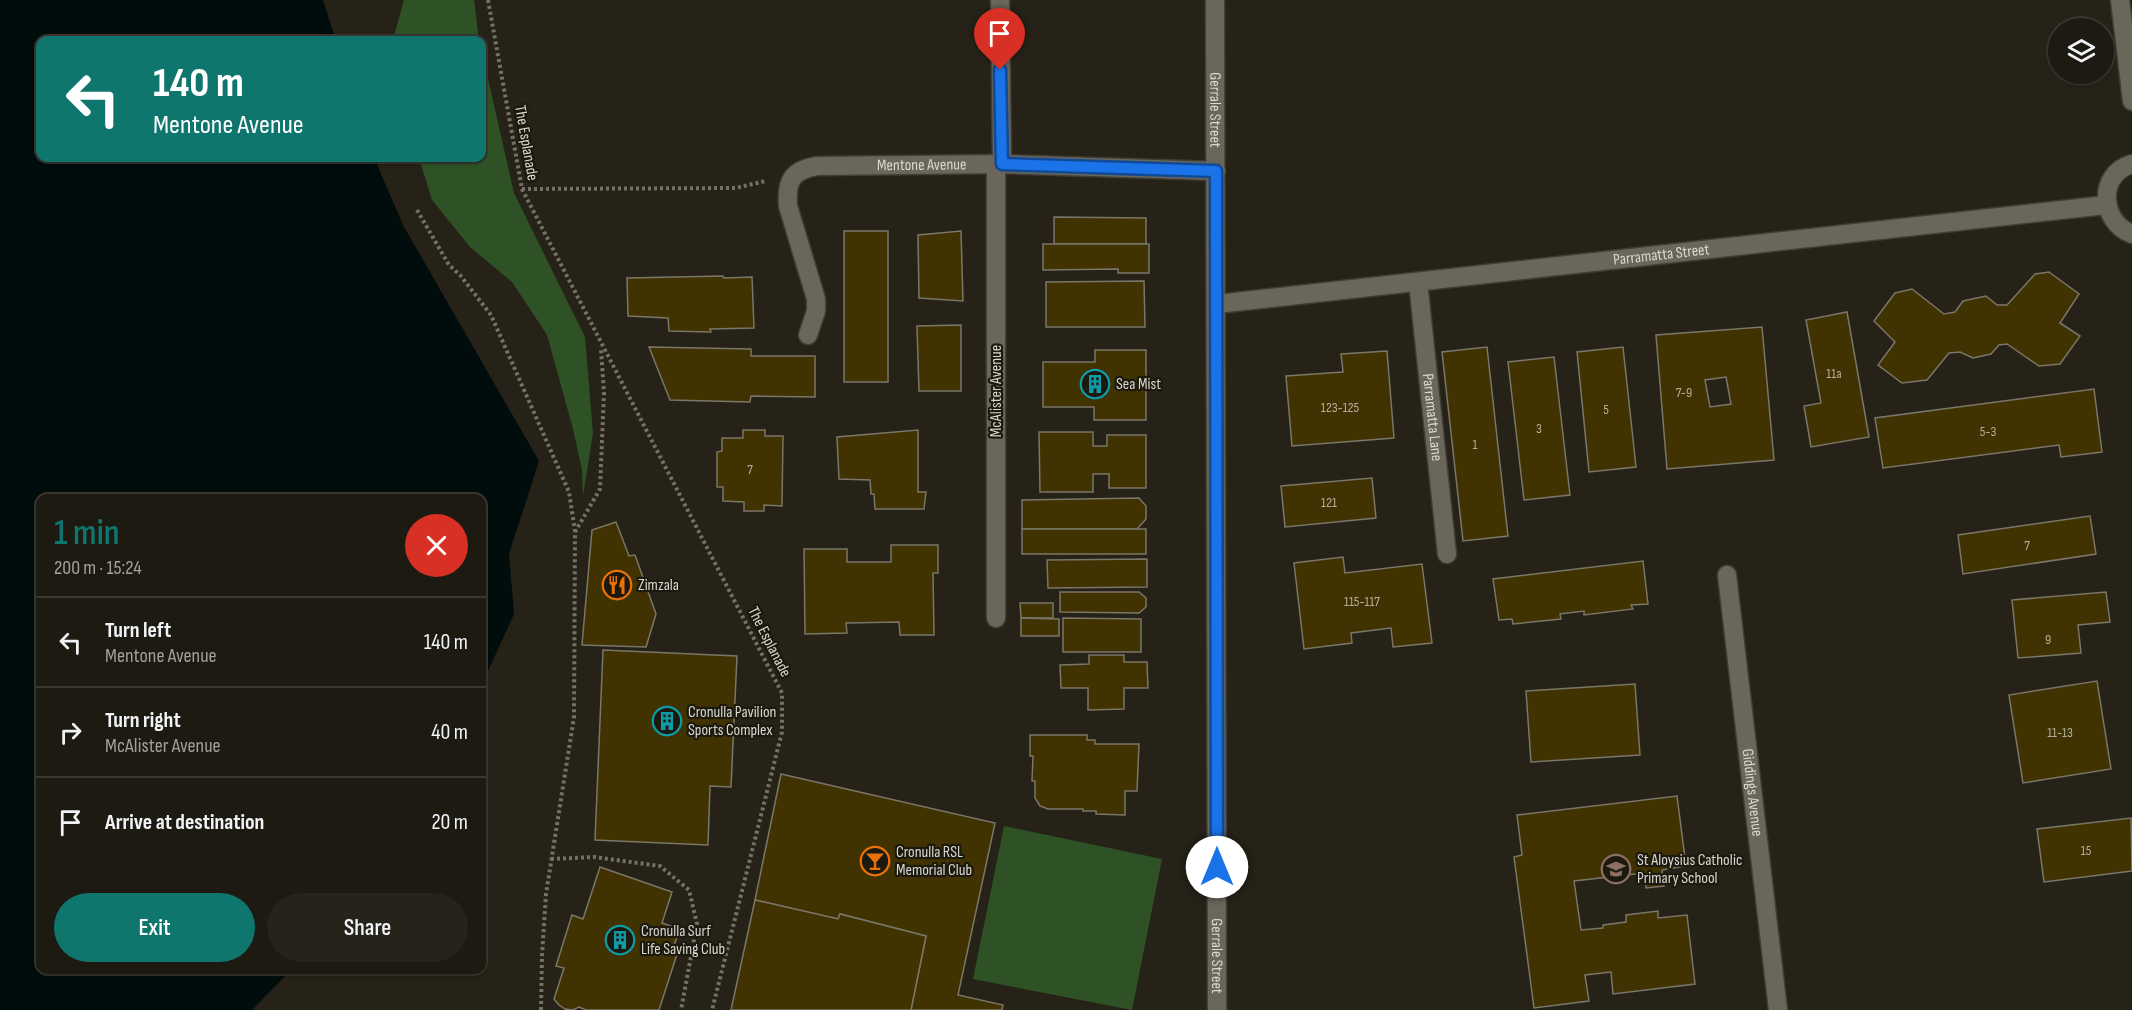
<!DOCTYPE html>
<meta charset="utf-8">
<style>
:root{--surface:#1c1a11;--page:#25231a;--text:#f1f3f6;--muted:#a0a19f;--line:#3a3831;--accent:#0f766e}
body{margin:0;font-family:"Sofia Sans Condensed",sans-serif;background:var(--page);color:var(--text);height:100vh;display:flex;flex-direction:column;font-size:22px;white-space:nowrap}
*{box-sizing:border-box;margin:0}
p{font-size:20px;color:var(--muted)}
.icon{flex:none;width:33px;height:33px;fill:none;stroke:currentColor;stroke-width:2;stroke-linecap:round;stroke-linejoin:round}
.map{position:relative;flex:1;overflow:hidden}
.sheet{position:absolute;left:36px;top:494px;width:450px;height:480px;display:flex;flex-direction:column;background:var(--surface);border-radius:12px;box-shadow:0 2px 4px #0004,0 0 0 2px var(--line)}
.sheet>*{flex:none}
.top-card{position:absolute;left:36px;top:36px;width:450px;height:126px;border-radius:12px;box-shadow:0 2px 4px #0004,0 0 0 2px var(--line);background:#0f766e;color:#fff;overflow:hidden}
.fabs{position:absolute;left:2048px;top:18px;display:grid;gap:12px}
.fabs a{display:grid;place-items:center;width:66px;height:66px;border-radius:50%;background:var(--surface);box-shadow:0 2px 4px #0004,0 0 0 2px var(--line);font-size:30px}
.pin{position:absolute;display:grid;place-items:center;width:51px;height:51px;color:#fff;margin:-62px -26px;border-radius:50% 50% 50% 0;rotate:-45deg;box-shadow:0 0 6px #0007}
.pin .icon{rotate:45deg}
.me{position:absolute;width:66px;margin:-33px;rotate:0deg;stroke-linejoin:round;filter:drop-shadow(0 0 4px #0008)}
.turn{display:flex;align-items:center;gap:21px;height:126px;padding:0 18px;font-size:27px}
.turn .icon{width:78px;height:78px;stroke-width:2.5}
.turn b{display:block;font-size:42px;line-height:51px}
.round{display:grid;place-items:center;flex:none;width:63px;height:63px;border-radius:32px;background:var(--page)}
.head{display:flex;align-items:center;justify-content:space-between;height:102px;padding:0 18px}
h1{font-size:36px;font-weight:600;line-height:45px;color:var(--accent)}
.button{display:flex;gap:12px;margin-top:auto;padding:12px 18px}
.button a{flex:1;height:69px;border-radius:36px;background:var(--accent);color:#fff;font-size:24px;font-weight:600;line-height:69px;text-align:center}
.button a+a{background:var(--page);color:var(--text)}
ul{padding:0;list-style:none}
li{display:flex;align-items:center;gap:18px;height:90px;padding:0 18px;border-top:2px solid var(--line)}
li div{flex:1}
li b{display:block;font-size:22px}
li em{font-style:normal}
.map>svg:first-child{display:block}
.green{fill:#2e5226}
.water{fill:#010c0d}
.building{fill:#403301;stroke:#7a7669;stroke-width:1.5;fill-rule:evenodd}
.lines{fill:none;stroke-linecap:round;stroke-linejoin:round}
.minor-casing{stroke:#3f3d35;stroke-width:21}
.path{stroke:#747168;stroke-width:4;stroke-dasharray:3 3;stroke-linecap:butt}
.minor{stroke:#6a665a;stroke-width:18}
.route-casing{stroke:#114b97;stroke-width:15}
.route{stroke:#1a73e8;stroke-width:10}
.labels{text-anchor:middle;dominant-baseline:central;stroke-width:4.5;stroke-linejoin:round;paint-order:stroke}
.number-label{font-size:14px;fill:#b3ae9c}
.street-label{font-size:16px;fill:#d9d7d0;stroke:#1c190e}
.poi-label{font-size:16px;fill:#d9d7d0;stroke:#1c190e;text-anchor:start}
</style>
<div class="map">
<svg width="2132" height="1010" viewBox="0 0 2132 1010">
<rect width="100%" height="100%" fill="#262217"/>
<g class="green">
<polygon points="404,0 474,0 479,40 393,40"/>
<polygon points="482,52 514,193 585,337 593,433 583,496 582,470 573,429 547,335 512,282 470,247 432,200 419,158 482,158"/>
<polygon points="1004,826 1162,859 1132,1010 973,979"/>
</g>
<polygon class="water" points="0,0 323,0 336,40 40,40 40,158 378,158 378,167 404,227 539,461 509,554 514,614 482,684 482,498 40,498 40,969 292,969 252,1010 0,1010"/>
<g class="building">
<polygon points="1054,217 1146,218 1146,244 1054,244"/>
<rect x="844" y="231" width="44" height="151"/>
<polygon points="961,231 963,301 919,298 918,235"/>
<polygon points="1043,244 1149,244 1149,273 1118,273 1118,269 1043,270"/>
<polygon points="2049,272 2079,294 2060,323 2080,336 2060,364 2039,366 2007,344 1999,345 1991,354 1973,358 1960,352 1949,353 1927,380 1902,383 1878,365 1895,342 1874,321 1895,293 1912,289 1944,314 1955,312 1963,301 1986,296 1997,305 2007,305 2035,274"/>
<polygon points="723,276 724,278 752,277 754,328 710,329 711,332 669,331 668,318 628,316 627,278"/>
<polygon points="1144,281 1145,327 1046,327 1046,282"/>
<polygon points="1847,312 1869,437 1811,447 1804,406 1821,403 1806,320"/>
<polygon points="961,325 961,391 919,391 917,326"/>
<path d="M 1762,327 L 1774,460 L 1667,469 L 1656,335 ZM 1726,377 L 1731,404 L 1710,407 L 1705,380 Z"/>
<polygon points="649,347 751,349 751,356 815,356 815,397 751,396 750,402 670,400"/>
<polygon points="1487,347 1508,536 1463,541 1442,352"/>
<polygon points="1623,347 1636,467 1589,472 1577,352"/>
<polygon points="1095,350 1146,350 1146,420 1094,420 1094,407 1043,407 1043,362 1095,362"/>
<polygon points="1387,351 1394,438 1292,446 1286,376 1343,372 1341,354"/>
<polygon points="1554,357 1570,495 1524,500 1508,362"/>
<polygon points="2094,389 2102,452 2061,457 2059,445 1883,468 1875,418"/>
<polygon points="743,430 765,430 765,436 783,436 782,506 764,505 764,511 744,511 744,502 723,501 723,487 717,487 717,452 722,451 722,438 743,438"/>
<polygon points="918,430 918,492 926,492 924,509 875,509 874,494 871,494 870,480 839,479 837,437"/>
<polygon points="1039,432 1093,432 1093,446 1107,446 1107,435 1146,435 1146,488 1109,488 1109,474 1093,474 1093,492 1040,492"/>
<polygon points="1372,478 1376,518 1285,527 1281,486"/>
<polygon points="1139,498 1146,506 1146,519 1137,529 1022,529 1022,500"/>
<polygon points="2090,516 2096,554 1963,574 1958,535"/>
<polygon points="616,522 629,556 635,555 656,614 646,647 582,645 592,530"/>
<rect x="1022" y="529" width="124" height="25"/>
<polygon points="891,545 938,545 938,573 933,573 934,635 900,635 899,622 846,623 847,633 805,634 804,549 847,549 847,562 891,562"/>
<polygon points="1343,557 1345,573 1422,564 1432,643 1393,647 1391,628 1351,633 1352,643 1304,649 1294,563"/>
<polygon points="1147,559 1147,587 1048,588 1047,560"/>
<polygon points="1643,561 1648,604 1631,605 1633,609 1584,615 1584,611 1560,614 1561,619 1513,624 1512,619 1499,620 1493,579"/>
<polygon points="1060,592 1139,592 1146,598 1146,607 1139,613 1060,612"/>
<polygon points="2106,592 2110,622 2078,625 2081,653 2018,658 2012,600"/>
<polygon points="1020,603 1053,603 1053,618 1021,618"/>
<polygon points="1021,618 1059,619 1059,636 1021,636"/>
<polygon points="1063,618 1141,619 1141,652 1063,652"/>
<polygon points="603,650 737,656 731,787 710,786 708,845 595,840"/>
<polygon points="1089,655 1124,655 1124,662 1147,662 1148,688 1124,688 1124,709 1088,710 1088,688 1061,688 1060,665 1089,664"/>
<polygon points="2097,681 2111,769 2023,783 2009,695"/>
<polygon points="1635,684 1640,755 1531,762 1526,691"/>
<polygon points="1030,735 1087,735 1087,740 1095,740 1095,744 1139,744 1137,791 1125,791 1125,815 1096,814 1096,811 1083,811 1083,809 1048,809 1040,806 1035,798 1035,781 1032,781 1033,756 1030,756"/>
<polygon points="781,774 995,823 958,995 1003,1005 1002,1010 911,1010 926,936 840,914 838,919 755,900"/>
<polygon points="1677,796 1686,866 1662,870 1664,886 1646,888 1644,873 1574,881 1581,930 1603,928 1603,925 1626,922 1626,915 1658,911 1658,918 1687,915 1695,984 1613,994 1611,972 1585,975 1589,1001 1534,1008 1514,857 1522,855 1517,815"/>
<polygon points="2131,818 2132,871 2044,882 2037,829"/>
<polygon points="600,867 672,892 662,923 680,929 672,951 677,954 659,1010 586,1010 579,1007 573,1010 565,1009 559,1005 554,999 564,968 556,966 572,915 583,919"/>
<polygon points="755,900 838,919 840,914 926,936 911,1010 731,1010"/>
</g>
<g class="lines">
<g class="minor-casing">
<g id="minor">
<polyline points="1000,0 1002,164"/>
<path id="s1" d="M 1215,0 L 1217,1010"/>
<polyline points="2120,0 2132,101"/>
<path d="M 2132,164 C 2097,174 2100,222 2132,234"/>
<path id="s2" d="M 1418,282 L 1447,554"/>
<path id="s3" d="M 1217,304 L 2106,205"/>
<path id="s4" d="M 808,335 L 816,311 L 816,299 L 788,206 C 786,181 792,170 817,166 L 1002,164 L 1216,171"/>
<path id="s5" d="M 1727,575 L 1778,1010"/>
<polyline points="996,618 996,164"/>
</g>
</g>
<g class="path">
<polyline points="488,0 522,189 782,693 782,732 712,1010"/>
<polyline points="522,189 735,188 766,181"/>
<polyline points="417,210 449,265 460,275 491,315 569,492 575,531"/>
<polyline points="551,859 594,857 660,866 689,890 697,924 681,1010"/>
<polyline points="541,1010 542,956 546,894 574,717 575,532 600,489 604,393 601,349"/>
</g>
<use href="#minor" class="minor"/>
</g>
<g class="lines">
<g class="route-casing">
<polyline id="route" points="1000,70 1002,164 1216,171 1217,867"/>
</g>
<use href="#route" class="route"/>
</g>
<defs>
<g id="building-ring" transform="scale(1.5)"><circle r="9.5" fill="#1c190e" stroke="#0f9aa8" stroke-width="1.5"/><path d="M-4-6H4V6H1V3H-1V6H-4ZM-2.5-4.3h1.7v1.8h-1.7ZM.8-4.3h1.7v1.8H.8ZM-2.5-1h1.7V.8h-1.7ZM.8-1h1.7V.8H.8Z" fill="#0f9aa8"/></g>
<g id="restaurant-ring" transform="scale(1.5)"><circle r="9.5" fill="#1c190e" stroke="#e8710a" stroke-width="1.5"/><path d="M-5-6h1v4h1v-4h1v4h1v-4h1v5L-1.5 .5V6h-2V.5L-5-1ZM5-6V6H3V1.5H1.5Q1.5-4 5-6Z" fill="#e8710a"/></g>
<g id="bar-ring" transform="scale(1.5)"><circle r="9.5" fill="#1c190e" stroke="#e8710a" stroke-width="1.5"/><path d="M-6-5H6L.8 .8V4.5H3.5V6h-7V4.5H-.8V.8Z" fill="#e8710a"/></g>
<g id="school-ring" transform="scale(1.5)"><circle r="9.5" fill="#1c190e" stroke="#8d6e63" stroke-width="1.5"/><path d="M0-5L7-2L0 1L-7-2ZM-4 1L0 2.5L4 1V4Q0 6-4 4Z" fill="#8d6e63"/></g>
</defs>
<g fill-rule="evenodd">
<use href="#building-ring" x="1095" y="384"/>
<use href="#restaurant-ring" x="617" y="585"/>
<use href="#building-ring" x="667" y="721"/>
<use href="#bar-ring" x="875" y="861"/>
<use href="#school-ring" x="1616" y="869"/>
<use href="#building-ring" x="620" y="940"/>
</g>
<g class="labels">
<g class="number-label">
<text x="1834" y="373">11a</text>
<text x="1684" y="392">7-9</text>
<text x="1340" y="407">123-125</text>
<text x="1606" y="409">5</text>
<text x="1539" y="428">3</text>
<text x="1988" y="431">5-3</text>
<text x="1475" y="444">1</text>
<text x="750" y="469">7</text>
<text x="1329" y="502">121</text>
<text x="2027" y="545">7</text>
<text x="1362" y="601">115-117</text>
<text x="2048" y="639">9</text>
<text x="2060" y="732">11-13</text>
<text x="2086" y="850">15</text>
</g>
<g class="street-label">
<text stroke="none"><textPath href="#s1" startOffset="110">Gerrale Street</textPath></text>
<text transform="translate(526 143) rotate(80)">The Esplanade</text>
<text stroke="none"><textPath href="#s4" startOffset="296">Mentone Avenue</textPath></text>
<text stroke="none"><textPath href="#s3" startOffset="447">Parramatta Street</textPath></text>
<text transform="translate(996 391) rotate(-90)">McAlister Avenue</text>
<text stroke="none"><textPath href="#s2" startOffset="136">Parramatta Lane</textPath></text>
<text transform="translate(769 642) rotate(63)">The Esplanade</text>
<text stroke="none"><textPath href="#s5" startOffset="219">Giddings Avenue</textPath></text>
<text stroke="none"><textPath href="#s1" startOffset="956">Gerrale Street</textPath></text>
</g>
<g class="poi-label">
<text x="1116" y="384">Sea Mist</text>
<text x="638" y="585">Zimzala</text>
<text x="688" y="712">Cronulla Pavilion<tspan x="688" dy="18">Sports Complex</tspan></text>
<text x="896" y="852">Cronulla RSL<tspan x="896" dy="18">Memorial Club</tspan></text>
<text x="1637" y="860">St Aloysius Catholic<tspan x="1637" dy="18">Primary School</tspan></text>
<text x="641" y="931">Cronulla Surf<tspan x="641" dy="18">Life Saving Club</tspan></text>
</g>
</g>
</svg>
<div class="fabs">
<a><svg class="icon" aria-label="layers" viewBox="0 0 24 24"><path d="M12 4l9 5-9 5-9-5zM3 14l9 5 9-5"/></svg></a>
</div>
<div class="pin" style="left:1000px;top:70px;background:#d93025"><svg class="icon" aria-label="arrive" viewBox="0 0 24 24"><path d="M6 21V4h12l-3 4 3 4H6"/></svg></div>
<svg class="me" style="left:1217px;top:867px" viewBox="-20 -20 40 40"><circle r="19" fill="#fff"/><path d="M0-13L10 11 0 6-10 11z" fill="#1a73e8"/></svg>
<div class="top-card">
<div class="turn"><svg class="icon" aria-label="left" viewBox="0 0 24 24"><path d="M17 20v-9H6M10 6l-5 5 5 5"/></svg><div><b>140 m</b>Mentone Avenue</div></div>
</div>
<section class="sheet">
<div class="head"><div><h1>1 min</h1><p>200 m · 15:24</p></div><a class="round" style="background:#d93025;color:#fff"><svg class="icon" aria-label="close" viewBox="0 0 24 24"><path d="M6 6l12 12M18 6L6 18"/></svg></a></div>
<ul>
<li><svg class="icon" aria-label="left" viewBox="0 0 24 24"><path d="M17 20v-9H6M10 6l-5 5 5 5"/></svg><div><b>Turn left</b><p>Mentone Avenue</p></div><em>140 m</em></li>
<li><svg class="icon" aria-label="right" viewBox="0 0 24 24"><path d="M7 20v-9h11M14 6l5 5-5 5"/></svg><div><b>Turn right</b><p>McAlister Avenue</p></div><em>40 m</em></li>
<li><svg class="icon" aria-label="arrive" viewBox="0 0 24 24"><path d="M6 21V4h12l-3 4 3 4H6"/></svg><div><b>Arrive at destination</b></div><em>20 m</em></li>
</ul>
<div class="button"><a>Exit</a><a>Share</a></div>
</section>
</div>
